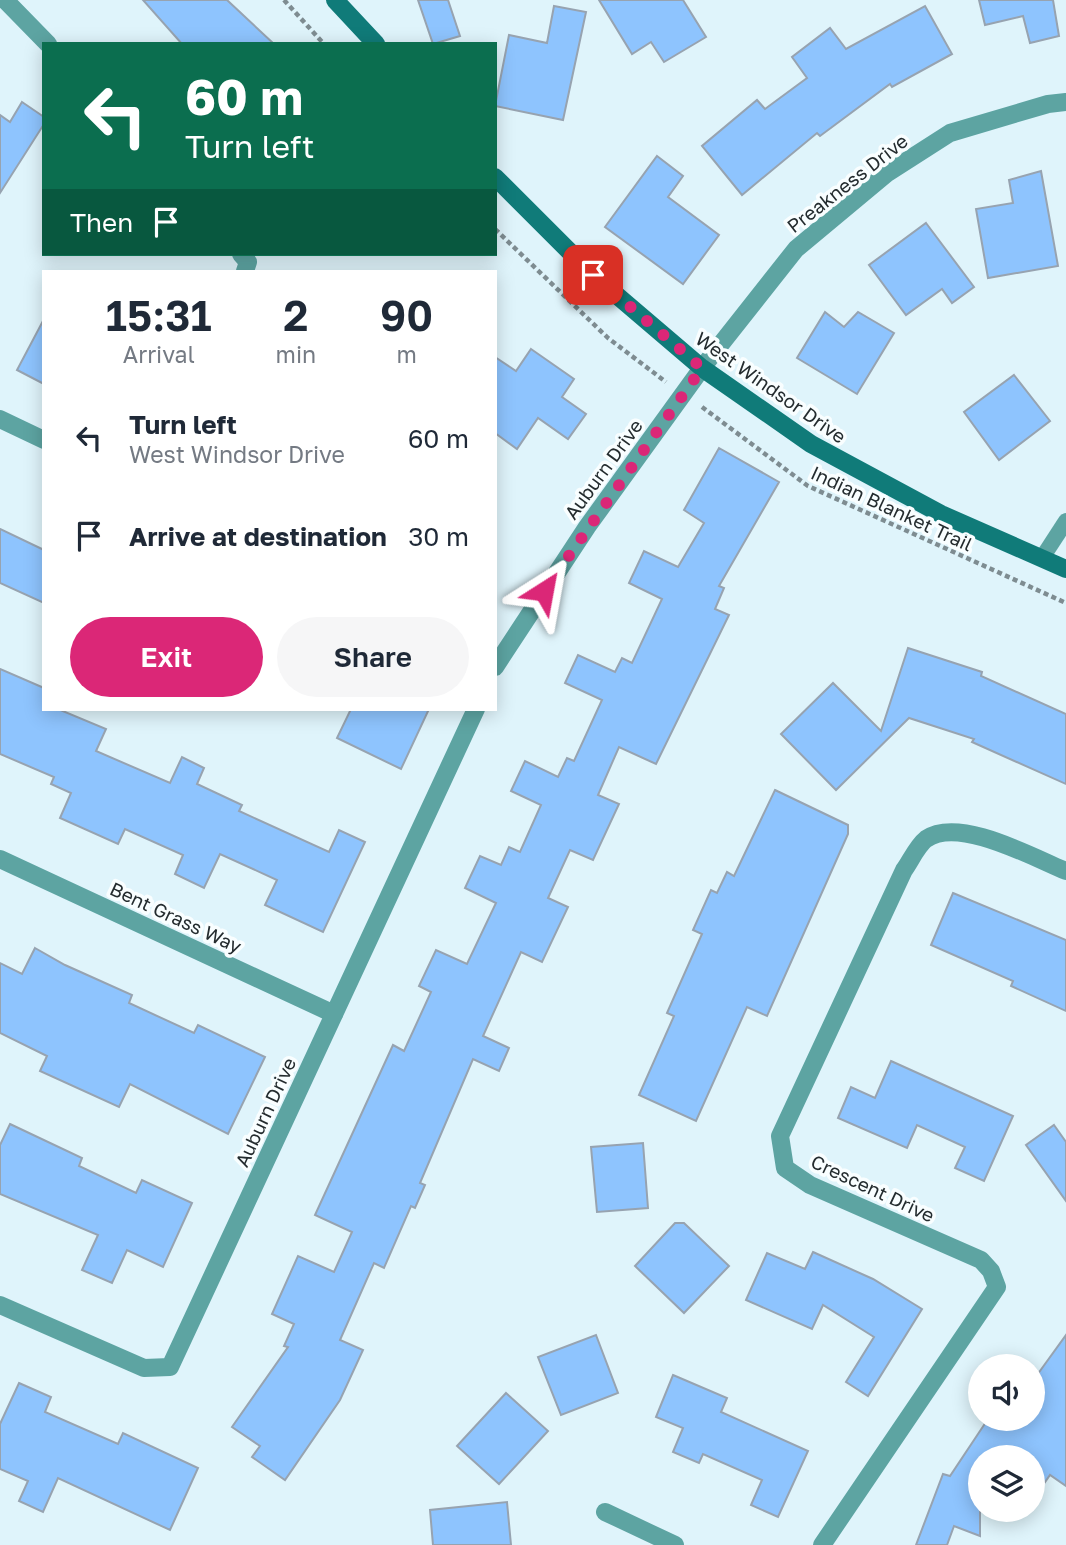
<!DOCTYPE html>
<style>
:root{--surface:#fff;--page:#f6f6f7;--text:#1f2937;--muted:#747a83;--accent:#db2777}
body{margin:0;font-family:"Golos Text",sans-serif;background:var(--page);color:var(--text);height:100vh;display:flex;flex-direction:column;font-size:26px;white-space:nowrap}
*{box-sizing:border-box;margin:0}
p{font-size:23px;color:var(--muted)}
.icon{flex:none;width:38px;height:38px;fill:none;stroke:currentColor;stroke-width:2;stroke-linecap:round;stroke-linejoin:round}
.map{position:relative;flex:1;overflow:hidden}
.side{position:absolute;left:42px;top:270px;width:455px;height:441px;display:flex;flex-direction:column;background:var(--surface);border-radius:0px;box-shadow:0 4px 18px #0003}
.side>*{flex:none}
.hud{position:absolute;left:42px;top:42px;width:455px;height:214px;border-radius:0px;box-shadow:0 4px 18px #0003;background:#0b6e4f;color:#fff;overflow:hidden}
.fabs{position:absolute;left:968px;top:1354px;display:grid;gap:14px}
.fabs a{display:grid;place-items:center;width:77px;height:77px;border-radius:50%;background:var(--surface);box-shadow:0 4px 18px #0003;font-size:35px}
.pin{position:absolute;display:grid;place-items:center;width:60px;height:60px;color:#fff;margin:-30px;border-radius:14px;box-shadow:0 4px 10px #0006}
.me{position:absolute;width:77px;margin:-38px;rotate:34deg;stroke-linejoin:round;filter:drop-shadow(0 0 5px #0008)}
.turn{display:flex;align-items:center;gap:24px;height:147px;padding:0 28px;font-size:32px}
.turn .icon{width:91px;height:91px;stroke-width:2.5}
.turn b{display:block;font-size:49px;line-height:60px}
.then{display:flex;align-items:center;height:66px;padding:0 28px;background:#0003;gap:14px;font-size:26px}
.eta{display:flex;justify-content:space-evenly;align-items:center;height:119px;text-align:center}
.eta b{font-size:42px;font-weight:600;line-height:49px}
.cta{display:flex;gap:14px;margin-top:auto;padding:14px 28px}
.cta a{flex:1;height:80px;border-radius:42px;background:var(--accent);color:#fff;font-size:28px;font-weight:600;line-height:80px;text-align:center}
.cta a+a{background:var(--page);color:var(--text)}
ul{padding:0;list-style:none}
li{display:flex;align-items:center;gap:21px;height:98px;padding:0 28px}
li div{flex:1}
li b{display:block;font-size:26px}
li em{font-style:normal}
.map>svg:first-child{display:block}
.building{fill:#8ec4fe;stroke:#97a3b0;stroke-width:2}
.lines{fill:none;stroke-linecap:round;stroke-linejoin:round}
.path{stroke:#7e8c91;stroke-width:4.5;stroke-dasharray:5 3.5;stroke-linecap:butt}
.lane{stroke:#5da4a2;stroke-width:16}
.street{stroke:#5da4a2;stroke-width:18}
.secondary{stroke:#107b79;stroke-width:18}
.route{stroke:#db2777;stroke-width:12;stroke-dasharray:0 21.6}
.labels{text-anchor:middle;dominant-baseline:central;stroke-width:7;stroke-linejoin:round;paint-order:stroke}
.street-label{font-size:19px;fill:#242c2f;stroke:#f9feff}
</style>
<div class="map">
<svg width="1066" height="1545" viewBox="0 0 1066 1545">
<rect width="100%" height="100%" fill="#dff4fb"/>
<g class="building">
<polygon points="143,0 227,0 274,44 182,44"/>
<polygon points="418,0 448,0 460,36 433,44"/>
<polygon points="599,0 683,0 706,37 664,62 651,42 632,54"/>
<polygon points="979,0 1053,0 1059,36 1030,43 1023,16 985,25"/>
<polygon points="554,6 586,12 563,120 495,106 509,35 547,43"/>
<polygon points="925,6 952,54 892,87 890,84 820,136 817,133 742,195 702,146 757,100 765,109 807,78 792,57 830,28 846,49"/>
<polygon points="22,102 44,117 44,124 0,193 0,115 10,122"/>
<polygon points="657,156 683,176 668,197 719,235 683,284 605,227"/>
<polygon points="1041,171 1058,266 988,278 976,209 1013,203 1009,180"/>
<polygon points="926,223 974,287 952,303 942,289 906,315 869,265"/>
<polygon points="825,312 844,327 858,312 894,333 857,394 797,358"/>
<polygon points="44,319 44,384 17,370"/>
<polygon points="531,349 574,379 562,397 586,414 568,439 538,418 517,449 495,433 495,357 516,371"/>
<polygon points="1014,375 1050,421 999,460 964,412"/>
<polygon points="719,448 779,482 719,586 724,588 715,609 729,615 656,764 619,747 598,795 619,804 593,860 570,850 548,898 568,907 542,962 521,952 483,1036 509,1048 499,1071 473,1059 420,1183 425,1185 415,1208 411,1206 384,1268 374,1263 340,1340 363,1350 340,1400 285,1480 252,1457 260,1446 232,1427 288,1347 284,1346 294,1324 272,1314 298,1256 334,1272 352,1232 315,1215 393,1045 404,1051 431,992 419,986 436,950 467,964 496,903 465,888 480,856 501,865 509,847 520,852 541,805 511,791 525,761 558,777 567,758 574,761 602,700 565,683 578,655 615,672 622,658 632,663 662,599 629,583 644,551 678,567 704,523 684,510"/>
<polygon points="0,529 44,550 44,603 0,583"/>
<polygon points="908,648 982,672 981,676 1066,714 1066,784 972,742 974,739 909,718 836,790 781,734 833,683 881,731"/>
<polygon points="0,669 44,688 44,709 58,709 106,729 96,751 170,783 182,757 204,768 197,784 242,805 239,811 329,852 339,830 365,842 323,932 265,905 277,880 220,854 204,888 175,874 183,855 125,829 118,844 60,818 71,793 51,784 54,777 0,754"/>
<polygon points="351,709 429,709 401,769 337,738"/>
<polygon points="775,790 848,825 848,834 767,1016 747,1007 696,1121 639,1095 674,1016 667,1013 702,934 693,930 711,890 717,893 727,872 734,876"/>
<polygon points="953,893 1066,940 1066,1011 1011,986 1013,981 931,945"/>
<polygon points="35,948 65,965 132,995 129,1003 194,1033 198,1025 265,1057 228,1134 130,1084 119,1107 40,1071 47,1056 0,1033 0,963 22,974"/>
<polygon points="891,1061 1013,1116 984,1181 955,1168 965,1147 917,1125 907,1148 838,1118 851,1087 875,1098"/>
<polygon points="10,1124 82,1158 79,1166 136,1193 142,1180 192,1203 163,1267 127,1250 112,1283 82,1270 98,1235 0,1194 0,1145"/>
<polygon points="1054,1125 1066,1142 1066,1201 1026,1145"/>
<polygon points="643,1143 648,1208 597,1212 591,1147"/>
<polygon points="675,1223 684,1223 729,1266 684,1313 635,1266"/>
<polygon points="813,1252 873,1279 922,1309 868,1396 846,1382 874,1337 823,1305 812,1329 746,1300 767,1253 805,1269"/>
<polygon points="596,1335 618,1393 561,1415 538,1357"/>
<polygon points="1066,1335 1066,1486 1050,1475 1032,1501 1032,1458 980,1458 980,1536 954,1526 947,1545 916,1545 943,1474 950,1476 988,1419 1032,1419 1032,1382"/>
<polygon points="673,1375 727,1398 721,1412 808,1451 778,1517 751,1505 762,1480 703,1454 699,1463 673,1452 683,1428 656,1417"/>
<polygon points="19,1383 51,1397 45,1412 118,1444 123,1433 198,1468 170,1530 58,1478 43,1512 19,1501 28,1481 0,1469 0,1424"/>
<polygon points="506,1393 548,1431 499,1484 457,1446"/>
<polygon points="507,1502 511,1545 433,1545 430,1510"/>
</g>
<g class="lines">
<g class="path">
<polyline points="284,0 324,44"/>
<polyline points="495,229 608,338 666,382"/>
<polyline points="702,407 808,486 1066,603"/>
</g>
<polyline class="lane" points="1042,558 1066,521"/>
<g class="street">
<polyline points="5,0 48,44"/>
<polyline points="241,254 248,262 245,271"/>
<polyline points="0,419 44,440"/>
<polyline points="495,667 587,527 702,368 796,249 886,174 950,133 1048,104 1066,102"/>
<polyline points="0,859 334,1014"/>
<polyline points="0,1305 144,1368 170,1367 476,709"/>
<polyline points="605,1512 675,1545"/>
<path d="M 822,1545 L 997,1287 L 991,1271 L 981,1260 L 810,1185 L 785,1168 L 780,1136 L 904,870 C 910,862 917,846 926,839 C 959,816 1034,858 1066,871"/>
</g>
<g class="secondary">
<polyline points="335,0 376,44"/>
<polyline points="495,177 593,275 702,368 811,444 941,514 1066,569"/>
</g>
</g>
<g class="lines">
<polyline class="route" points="544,591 702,368 593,275"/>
</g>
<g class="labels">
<g class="street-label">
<text transform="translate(847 183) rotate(-38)">Preakness Drive</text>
<text transform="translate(771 387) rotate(35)">West Windsor Drive</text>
<text transform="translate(603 469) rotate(-54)">Auburn Drive</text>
<text transform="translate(892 508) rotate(25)">Indian Blanket Trail</text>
<text transform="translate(176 917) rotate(25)">Bent Grass Way</text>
<text transform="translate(265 1112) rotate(-65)">Auburn Drive</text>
<text transform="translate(873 1188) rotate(25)">Crescent Drive</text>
</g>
</g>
</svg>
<div class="fabs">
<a><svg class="icon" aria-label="sound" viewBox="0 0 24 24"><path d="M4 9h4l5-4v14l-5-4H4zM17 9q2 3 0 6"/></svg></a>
<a><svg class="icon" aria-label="layers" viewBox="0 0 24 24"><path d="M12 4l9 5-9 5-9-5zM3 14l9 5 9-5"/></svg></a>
</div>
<div class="pin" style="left:593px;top:275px;background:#d93025"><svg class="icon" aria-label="arrive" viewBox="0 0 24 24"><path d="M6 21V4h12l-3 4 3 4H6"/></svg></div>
<svg class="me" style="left:544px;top:591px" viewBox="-20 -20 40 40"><path d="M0-17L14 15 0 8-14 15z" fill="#db2777" stroke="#fff" stroke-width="4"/></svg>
<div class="hud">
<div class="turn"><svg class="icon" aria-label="left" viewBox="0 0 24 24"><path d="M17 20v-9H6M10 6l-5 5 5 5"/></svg><div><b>60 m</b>Turn left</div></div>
<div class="then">Then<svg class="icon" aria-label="arrive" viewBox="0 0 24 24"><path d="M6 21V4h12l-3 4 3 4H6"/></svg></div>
</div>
<section class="side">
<div class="eta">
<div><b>15:31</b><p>Arrival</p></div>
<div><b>2</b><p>min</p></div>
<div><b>90</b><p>m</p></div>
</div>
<ul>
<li><svg class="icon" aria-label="left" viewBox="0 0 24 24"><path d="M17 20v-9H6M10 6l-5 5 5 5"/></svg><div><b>Turn left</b><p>West Windsor Drive</p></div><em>60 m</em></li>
<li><svg class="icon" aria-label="arrive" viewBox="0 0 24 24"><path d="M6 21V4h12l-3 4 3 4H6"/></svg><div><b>Arrive at destination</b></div><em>30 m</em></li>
</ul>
<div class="cta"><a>Exit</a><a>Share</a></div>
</section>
</div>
